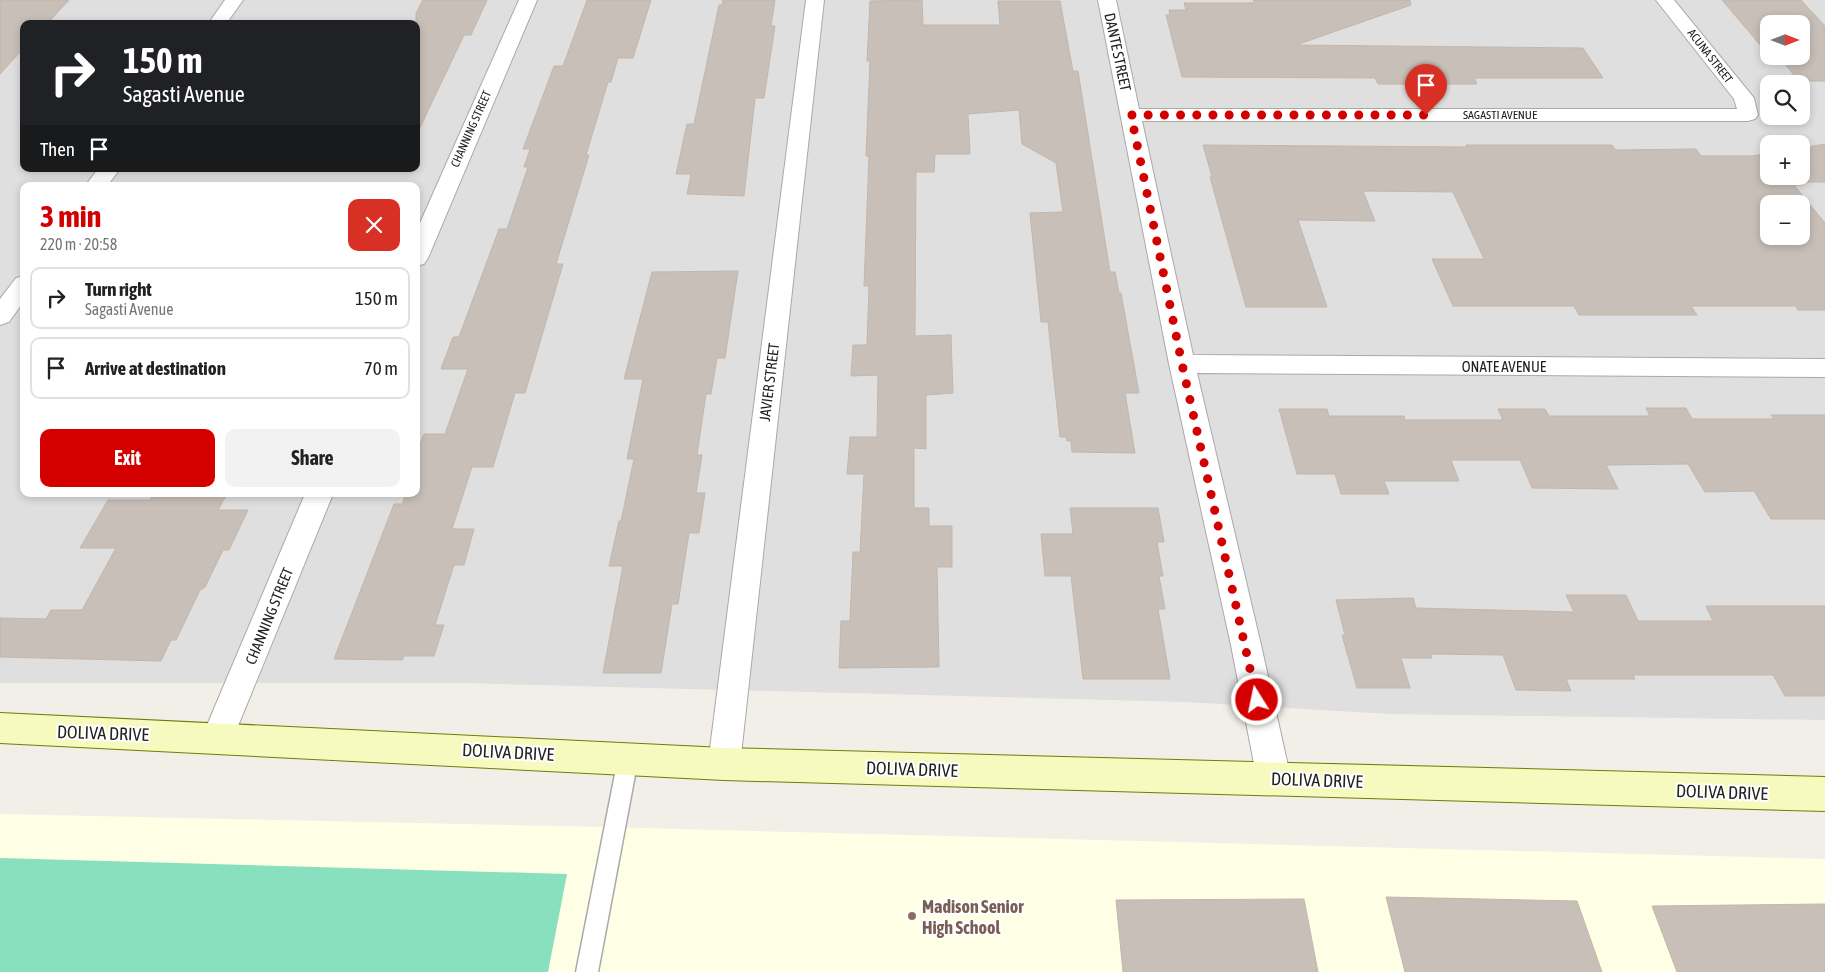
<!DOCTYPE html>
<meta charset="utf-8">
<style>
:root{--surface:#fff;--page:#f2f2f2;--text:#222;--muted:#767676;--line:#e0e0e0;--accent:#d40000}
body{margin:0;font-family:"Asap Condensed",sans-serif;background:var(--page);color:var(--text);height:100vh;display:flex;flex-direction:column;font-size:19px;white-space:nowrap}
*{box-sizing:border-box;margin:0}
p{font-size:16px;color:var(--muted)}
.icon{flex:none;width:28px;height:28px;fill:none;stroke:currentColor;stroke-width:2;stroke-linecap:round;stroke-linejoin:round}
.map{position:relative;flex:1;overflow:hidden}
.panel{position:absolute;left:20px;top:182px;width:400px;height:315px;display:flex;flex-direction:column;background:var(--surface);border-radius:10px;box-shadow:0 2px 8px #0003}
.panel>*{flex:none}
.top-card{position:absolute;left:20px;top:20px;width:400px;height:152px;border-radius:10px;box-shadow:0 2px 8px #0003;background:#202124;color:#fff;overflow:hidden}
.needle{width:32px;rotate:90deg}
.buttons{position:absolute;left:1760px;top:15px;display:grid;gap:10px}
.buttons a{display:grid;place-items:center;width:50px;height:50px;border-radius:10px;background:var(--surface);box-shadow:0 2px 8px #0003;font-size:25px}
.pin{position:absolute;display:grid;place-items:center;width:42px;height:42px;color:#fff;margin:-51px -21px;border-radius:50% 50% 50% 0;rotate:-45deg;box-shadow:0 0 5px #0007}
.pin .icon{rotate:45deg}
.me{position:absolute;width:55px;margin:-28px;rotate:350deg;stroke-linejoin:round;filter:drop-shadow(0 0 4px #0008)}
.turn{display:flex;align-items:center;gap:18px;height:105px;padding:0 20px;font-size:22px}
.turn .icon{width:65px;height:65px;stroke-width:2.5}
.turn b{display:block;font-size:35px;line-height:42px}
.then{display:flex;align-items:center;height:48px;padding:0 20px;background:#0003;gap:10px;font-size:19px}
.round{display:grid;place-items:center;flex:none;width:52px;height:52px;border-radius:10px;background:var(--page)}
.head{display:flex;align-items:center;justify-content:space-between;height:85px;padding:0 20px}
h1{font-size:30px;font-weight:700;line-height:38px;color:var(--accent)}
.primary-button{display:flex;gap:10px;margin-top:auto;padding:10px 20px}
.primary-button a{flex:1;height:58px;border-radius:10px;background:var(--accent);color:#fff;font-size:20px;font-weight:700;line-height:58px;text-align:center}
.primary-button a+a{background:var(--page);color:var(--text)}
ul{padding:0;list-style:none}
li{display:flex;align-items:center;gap:15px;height:62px;margin:0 10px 8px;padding:0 10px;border:2px solid var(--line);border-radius:10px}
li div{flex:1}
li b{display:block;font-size:19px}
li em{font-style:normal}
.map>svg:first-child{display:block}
.residential{fill:#e0dfdf;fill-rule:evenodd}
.education{fill:#ffffe5}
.pitch{fill:#88e0be}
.building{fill:#c7bfb8;stroke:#c4b6ab;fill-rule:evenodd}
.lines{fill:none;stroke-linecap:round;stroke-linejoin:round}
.lane-casing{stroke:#a9a9a9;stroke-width:3}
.street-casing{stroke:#a9a9a9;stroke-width:2}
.secondary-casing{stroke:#707d05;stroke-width:2}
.lane{fill:#fff;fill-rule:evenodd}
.street{fill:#fff;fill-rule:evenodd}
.secondary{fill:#f7fabf;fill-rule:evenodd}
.route{stroke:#d40000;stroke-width:9;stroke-dasharray:0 16.2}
.education-dot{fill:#8d6e63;stroke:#fff;stroke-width:2}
.labels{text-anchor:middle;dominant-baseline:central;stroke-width:4;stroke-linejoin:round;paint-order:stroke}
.far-street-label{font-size:12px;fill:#222;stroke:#fff}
.street-label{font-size:15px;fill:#222;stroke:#fff}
.near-street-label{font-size:18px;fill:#222;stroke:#fff}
.near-education-label{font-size:18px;font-weight:bold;fill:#785e54;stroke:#fff;text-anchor:start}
</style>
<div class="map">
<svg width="1825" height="972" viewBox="0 0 1825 972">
<rect width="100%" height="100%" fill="#f2efe9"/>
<path class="residential" d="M 0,0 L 1825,0 L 1825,720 L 1389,714 L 1185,702 L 465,683 L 0,683 ZM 24,24 L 416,24 L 416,169 L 24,169 ZM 1769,24 L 1801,24 L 1801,56 L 1769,56 ZM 1769,84 L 1801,84 L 1801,116 L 1769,116 ZM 1769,144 L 1801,144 L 1801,176 L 1769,176 ZM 24,186 L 416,186 L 416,494 L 24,494 ZM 1769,204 L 1801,204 L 1801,236 L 1769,236 Z"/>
<polygon class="education" points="0,814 603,827 1825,859 1825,972 0,972"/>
<polygon class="pitch" points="0,858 567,874 548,972 0,972"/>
<g class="building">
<polygon points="0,0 69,0 47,24 24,24 24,48 0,74"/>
<polygon points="423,0 487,0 471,35 464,35 416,136 416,13"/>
<polygon points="587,0 651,0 633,58 618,58 611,82 608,82 586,155 589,155 556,264 563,264 525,393 515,393 493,467 472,467 452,529 474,529 464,565 454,565 435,625 444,625 434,656 404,656 402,660 334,659 394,504 402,504 406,494 416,494 416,454 424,434 445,434 468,369 441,369 453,337 459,337 499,229 507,229 528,167 524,167 530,149 523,149 554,66 563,66"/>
<polygon points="723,0 775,0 771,26 775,26 764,98 755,98 744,196 687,194 691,174 676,174 687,124 694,124 719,5 722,5"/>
<polygon points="922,0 923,25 1000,25 998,1 1060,1 1073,71 1078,71 1110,272 1115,272 1119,293 1121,293 1139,393 1125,393 1135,453 1072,452 1071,441 1067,441 1066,437 1060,437 1048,322 1041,322 1030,213 1063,212 1056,163 1022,144 1019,110 968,114 970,154 935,154 934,172 916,172 915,336 951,335 953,393 926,395 926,449 914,448 914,508 929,508 929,526 952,526 952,567 937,567 939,667 839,668 841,621 850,621 853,552 860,552 864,474 847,474 850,437 877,437 878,375 851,376 853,345 867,345 869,286 864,286 869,156 866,156 870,61 867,61 870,1"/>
<polygon points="1254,0 1410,0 1411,5 1296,45 1583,48 1603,78 1474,78 1477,84 1378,84 1375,78 1182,77 1166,15 1170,15 1169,10 1186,10 1184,3 1253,3"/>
<polygon points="1722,0 1801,0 1825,26 1825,81 1799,81 1778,56 1801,56 1801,24 1769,24 1769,53 1767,53"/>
<path d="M 1825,144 L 1825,182 L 1799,182 L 1802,185 L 1794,185 L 1825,223 L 1825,310 L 1798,310 L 1796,306 L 1691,306 L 1697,315 L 1579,315 L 1574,306 L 1453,306 L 1432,259 L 1484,259 L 1453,192 L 1363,191 L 1375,221 L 1298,220 L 1327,307 L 1246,307 L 1210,177 L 1212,177 L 1203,145 L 1467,147 L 1466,145 L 1612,145 L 1616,150 L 1696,149 L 1701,156 L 1752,156 L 1769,153 L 1769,176 L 1801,176 L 1801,148 ZM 1769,204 L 1801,204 L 1801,236 L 1769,236 Z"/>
<polygon points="738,271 725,358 717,358 711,394 706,394 697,455 702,455 696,493 705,493 699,533 689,533 678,604 672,604 661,673 603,673 623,566 609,566 619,521 621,521 634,459 627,459 643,379 624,379 652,272"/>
<polygon points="1646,408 1686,408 1692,419 1774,419 1771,415 1825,415 1825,519 1771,519 1754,491 1705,492 1688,464 1606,465 1618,489 1532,488 1520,460 1451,460 1459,481 1384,481 1389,494 1341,494 1335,474 1297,474 1279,409 1327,409 1329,416 1404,416 1405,420 1503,420 1498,409 1545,409 1549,416 1650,416"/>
<polygon points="154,494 227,494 218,510 248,510 229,550 223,550 205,587 200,590 176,640 171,640 161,661 0,657 0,618 46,619 51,610 82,610 116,548 80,548 108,500 150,500"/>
<polygon points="1070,508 1158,508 1164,542 1157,542 1163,576 1159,576 1165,609 1158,609 1170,679 1083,679 1071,576 1045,576 1041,534 1073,534"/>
<polygon points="1566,595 1626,595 1638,621 1713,621 1706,606 1825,606 1825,696 1785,696 1773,675 1633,675 1635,679 1566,679 1571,691 1516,690 1503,655 1431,654 1432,658 1401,658 1410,688 1357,688 1342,635 1345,635 1336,600 1413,598 1416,608 1574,612"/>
<polygon points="1386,897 1577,901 1602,972 1405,972"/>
<polygon points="1304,899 1318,972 1123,972 1116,900"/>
<polygon points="1825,904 1825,972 1677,972 1652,906"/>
</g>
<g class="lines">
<g class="lane-casing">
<polygon id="lane" points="628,750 635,752 638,759 598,972 576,972 618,759 621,752"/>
</g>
<g class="street-casing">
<g id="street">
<polygon points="225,0 243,0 226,24 208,24"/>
<polygon points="519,0 537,0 428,258 424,264 416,266 416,232"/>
<polygon points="806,0 824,0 740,764 736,775 724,780 712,775 708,764"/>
<polygon points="1098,0 1116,0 1139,109 1737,109 1734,99 1656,0 1674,0 1754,98 1758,115 1755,119 1748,121 1142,121 1193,355 1825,359 1825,377 1197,373 1261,645 1291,779 1286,791 1274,795 1262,791 1257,779 1231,645 1169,364"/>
<polygon points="98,169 120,169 107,186 85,186"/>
<polygon points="24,276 24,301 9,322 0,325 0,299 16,278"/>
<polygon points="305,494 333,494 229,748 218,752 207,748 202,737"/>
</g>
</g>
<g class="secondary-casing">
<polygon id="secondary" points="0,713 724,748 1825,777 1825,811 724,780 0,743"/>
</g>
<use href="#lane" class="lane"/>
<use href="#street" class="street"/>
<use href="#secondary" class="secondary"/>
</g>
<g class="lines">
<polyline class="route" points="1257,700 1182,364 1131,115 1426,115"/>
</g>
<circle class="education-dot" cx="912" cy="916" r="5"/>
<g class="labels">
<g class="far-street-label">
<text transform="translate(1710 56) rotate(52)">ACUNA STREET</text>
<text x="1500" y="115">SAGASTI AVENUE</text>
<text transform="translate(471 129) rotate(-66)">CHANNING STREET</text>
</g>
<g class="street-label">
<text transform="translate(1118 52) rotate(78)">DANTE STREET</text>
<text x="1504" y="366">ONATE AVENUE</text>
<text transform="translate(769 382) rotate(-83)">JAVIER STREET</text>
<text transform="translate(269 616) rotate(-68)">CHANNING STREET</text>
</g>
<g class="near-street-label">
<text transform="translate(103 733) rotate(2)">DOLIVA DRIVE</text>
<text transform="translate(508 752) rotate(3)">DOLIVA DRIVE</text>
<text transform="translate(912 769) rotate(2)">DOLIVA DRIVE</text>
<text transform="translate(1317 780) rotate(2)">DOLIVA DRIVE</text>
<text transform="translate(1722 792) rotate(2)">DOLIVA DRIVE</text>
</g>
<g class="near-education-label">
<text x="922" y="906">Madison Senior<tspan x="922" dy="21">High School</tspan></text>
</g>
</g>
</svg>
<div class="buttons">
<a><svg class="needle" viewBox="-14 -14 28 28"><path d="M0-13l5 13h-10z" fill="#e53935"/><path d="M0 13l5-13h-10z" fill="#767676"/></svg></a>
<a><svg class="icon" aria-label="search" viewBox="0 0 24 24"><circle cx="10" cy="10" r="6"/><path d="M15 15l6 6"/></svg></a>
<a>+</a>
<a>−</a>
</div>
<div class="pin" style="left:1426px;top:115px;background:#d93025"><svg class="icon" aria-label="arrive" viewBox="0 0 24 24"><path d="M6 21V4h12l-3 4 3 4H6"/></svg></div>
<svg class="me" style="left:1257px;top:700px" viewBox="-20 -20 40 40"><circle r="17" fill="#d40000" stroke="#fff" stroke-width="3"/><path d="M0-11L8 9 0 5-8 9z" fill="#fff"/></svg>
<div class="top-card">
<div class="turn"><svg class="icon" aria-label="right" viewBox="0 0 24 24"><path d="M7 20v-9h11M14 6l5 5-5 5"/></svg><div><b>150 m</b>Sagasti Avenue</div></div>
<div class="then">Then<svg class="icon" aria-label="arrive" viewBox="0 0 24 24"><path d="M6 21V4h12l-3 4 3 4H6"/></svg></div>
</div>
<section class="panel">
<div class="head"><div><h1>3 min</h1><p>220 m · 20:58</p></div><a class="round" style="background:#d93025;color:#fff"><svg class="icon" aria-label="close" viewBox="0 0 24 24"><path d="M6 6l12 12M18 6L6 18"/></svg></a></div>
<ul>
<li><svg class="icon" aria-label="right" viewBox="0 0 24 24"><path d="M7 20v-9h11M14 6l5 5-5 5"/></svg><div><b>Turn right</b><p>Sagasti Avenue</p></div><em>150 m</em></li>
<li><svg class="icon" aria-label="arrive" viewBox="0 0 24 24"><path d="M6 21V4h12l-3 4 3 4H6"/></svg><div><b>Arrive at destination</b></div><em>70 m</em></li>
</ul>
<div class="primary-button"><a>Exit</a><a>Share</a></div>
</section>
</div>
